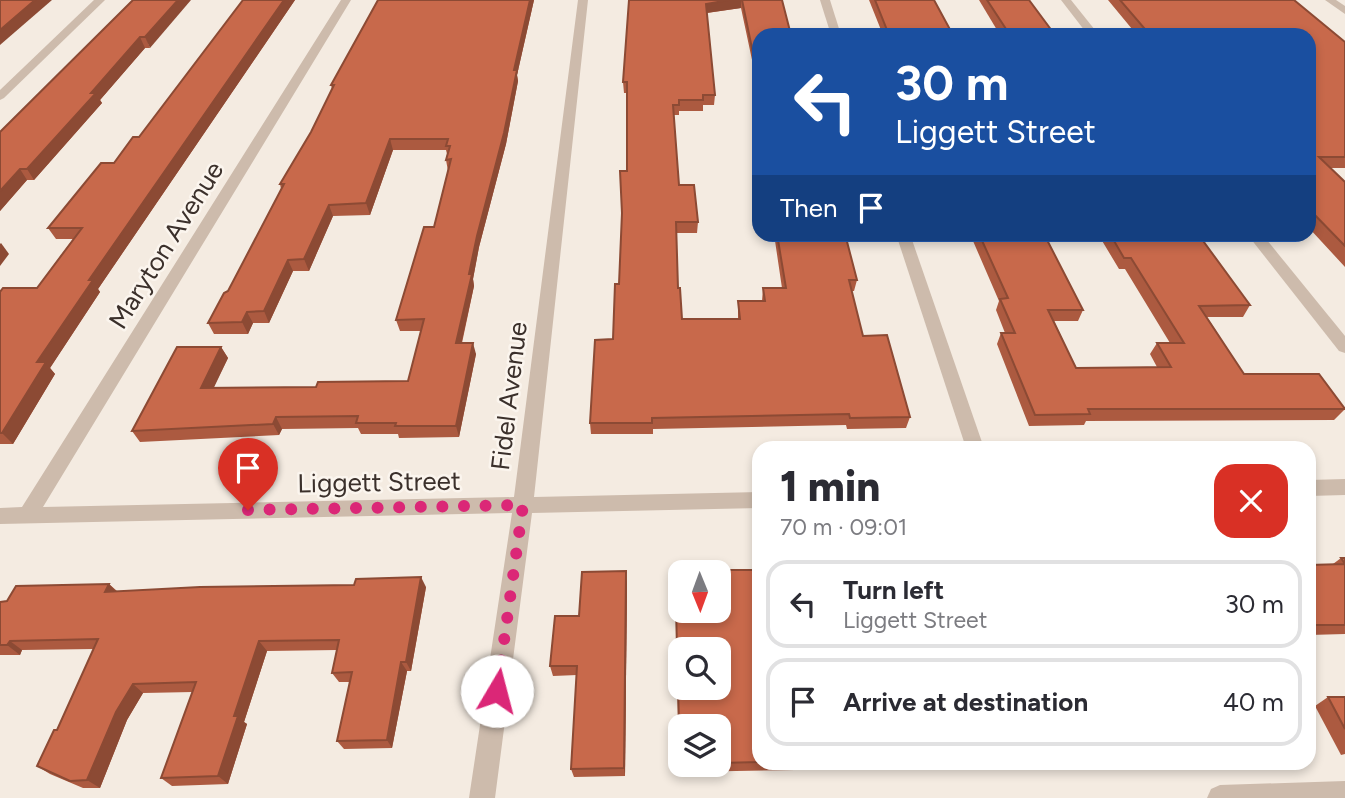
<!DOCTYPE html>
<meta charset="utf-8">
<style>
:root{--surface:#fff;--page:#f2f2f3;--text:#2b2b33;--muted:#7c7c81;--line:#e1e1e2}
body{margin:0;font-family:Figtree,sans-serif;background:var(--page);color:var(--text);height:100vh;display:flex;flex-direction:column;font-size:26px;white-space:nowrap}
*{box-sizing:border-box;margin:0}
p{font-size:23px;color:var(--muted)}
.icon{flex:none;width:38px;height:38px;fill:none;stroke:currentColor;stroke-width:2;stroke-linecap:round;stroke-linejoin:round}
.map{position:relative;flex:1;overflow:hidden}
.side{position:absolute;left:752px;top:441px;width:564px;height:329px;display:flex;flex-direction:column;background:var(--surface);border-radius:21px;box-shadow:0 4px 10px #0003}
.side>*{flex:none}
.banner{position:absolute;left:752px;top:28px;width:564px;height:214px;border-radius:21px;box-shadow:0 4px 10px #0003;background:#1a4fa0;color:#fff;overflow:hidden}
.needle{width:46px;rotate:179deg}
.tools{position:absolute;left:668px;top:560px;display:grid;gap:14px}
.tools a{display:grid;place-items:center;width:63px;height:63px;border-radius:14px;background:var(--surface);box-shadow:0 4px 10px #0003;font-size:35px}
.pin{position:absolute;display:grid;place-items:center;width:60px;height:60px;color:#fff;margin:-72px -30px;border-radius:50% 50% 50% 0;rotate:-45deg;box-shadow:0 0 7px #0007}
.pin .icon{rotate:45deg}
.me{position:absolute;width:77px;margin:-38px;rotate:8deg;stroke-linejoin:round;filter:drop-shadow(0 0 5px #0008)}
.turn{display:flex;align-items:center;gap:24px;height:147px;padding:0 28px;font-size:32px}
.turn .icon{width:91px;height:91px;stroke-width:2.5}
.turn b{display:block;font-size:49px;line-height:60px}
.then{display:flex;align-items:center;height:66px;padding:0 28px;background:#0003;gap:14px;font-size:26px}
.round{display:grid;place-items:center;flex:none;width:74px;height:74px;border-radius:21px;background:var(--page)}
.overview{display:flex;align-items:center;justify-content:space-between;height:119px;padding:0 28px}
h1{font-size:42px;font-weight:800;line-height:52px}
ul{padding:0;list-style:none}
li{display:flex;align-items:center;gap:21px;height:88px;margin:0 14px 10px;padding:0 14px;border:4px solid var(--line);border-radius:21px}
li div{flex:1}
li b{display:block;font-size:26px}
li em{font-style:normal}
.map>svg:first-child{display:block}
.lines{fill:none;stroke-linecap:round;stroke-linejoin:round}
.minor{fill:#cdbbac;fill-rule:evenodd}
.wall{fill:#ac5a40;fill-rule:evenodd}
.shaded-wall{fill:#8c4a34}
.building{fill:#c8694b;stroke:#8c4a34;stroke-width:2;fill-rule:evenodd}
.route{stroke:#db2777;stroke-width:12;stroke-dasharray:0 21.6}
.labels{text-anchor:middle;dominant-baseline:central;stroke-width:5;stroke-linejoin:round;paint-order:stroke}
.street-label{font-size:26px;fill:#3b302b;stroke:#fbf5ee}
</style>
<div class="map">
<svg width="1345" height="798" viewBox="0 0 1345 798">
<rect width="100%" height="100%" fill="#f4ebe1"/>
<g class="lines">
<g class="minor">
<polygon points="94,0 105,0 4,98 0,100 0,90"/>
<polygon points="341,0 351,0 43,507 514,497 578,0 588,0 534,497 760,492 760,508 532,513 495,798 469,798 512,513 0,524 0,508 22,507"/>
<polygon points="820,0 830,0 841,35 831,35"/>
<polygon points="1061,0 1071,0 1099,35 1088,35"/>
<polygon points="1325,0 1336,0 1345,6 1345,14"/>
<polygon points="896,234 910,234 984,448 966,448"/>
<polygon points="1247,234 1262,234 1345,336 1345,353 1339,351"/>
<polygon points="1345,479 1345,495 1309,496 1309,480"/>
<polygon points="1345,781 1345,798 1207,798 1211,789 1220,785"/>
</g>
</g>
<g class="wall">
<polygon points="133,0 150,48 145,48 100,100 102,103 34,180 27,180 0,211 0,132"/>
<polygon points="243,0 295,0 98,289 100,292 50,368 55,374 13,444 0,444 0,292 37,288 73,239 56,239 48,228 139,137"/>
<polygon points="378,0 534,0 517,75 518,81 506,144 479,247 473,279 474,286 462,343 476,354 459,437 399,438 398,434 361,434 358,428 282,429 279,435 140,442 132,431 221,347 228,358 213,388 316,387 408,381 421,331 400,331 396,320 434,227 448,171 446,160 447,154 446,150 393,150 370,215 333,216 309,271 293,271 269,323 253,323 248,334 214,334 208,323 228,291 281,189 280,184 311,132 332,89 331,85"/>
<polygon points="629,0 782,0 760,35 760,74 755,74 741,8 707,13 715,95 714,105 703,105 703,111 679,111 679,115 674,115 679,185 698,222 697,233 676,233 678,288 682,319 738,319 738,301 762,301 763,288 782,288 774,234 845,234 857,280 854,291 852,291 863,336 910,417 906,428 847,429 846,425 653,429 653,434 591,434 590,423 613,339 619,284 622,213 627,171 627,93 624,93 623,82"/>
<polygon points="869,0 934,0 953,35 883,35"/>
<polygon points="979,0 1029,0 1055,35 1000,35"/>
<polygon points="1108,0 1294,0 1345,42 1345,168 1331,168 1345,182 1345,267 1309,228 1309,35 1137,35"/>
<polygon points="970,234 1044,234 1083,310 1078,321 1054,321 1076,368 1157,367 1150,354 1157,343 1170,343 1125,269 1119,269 1098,234 1198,234 1250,305 1243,317 1207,317 1244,374 1345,409 1334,420 1086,421 1084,425 1029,426 997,344 1001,333 1005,333 996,310 999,301"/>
<polygon points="1341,558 1345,558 1345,634 1309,635 1309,565 1333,564"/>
<path d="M 675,570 L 760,570 L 760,763 L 798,763 L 795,770 L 679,772 ZM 681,726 L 719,726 L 719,765 L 681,765 Z"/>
<polygon points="627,582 625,776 574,777 571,769 577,675 553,676 550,666 579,616"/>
<polygon points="109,584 117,591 426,587 411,671 407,671 392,748 344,749 337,741 350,682 339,682 332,673 337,650 267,651 244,722 247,724 228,784 172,786 161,778 193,692 143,693 127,720 100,788 83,788 50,774 37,766 57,730 94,649 22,650 20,655 0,655 0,602 7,601"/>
<polygon points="1328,697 1345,697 1345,754 1341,755 1315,706"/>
<polygon points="861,763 983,763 981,765 862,765"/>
</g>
<g class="shaded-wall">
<polygon points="35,0 52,0 0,45 0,30"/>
<polygon points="178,0 191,0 150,48 145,37"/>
<polygon points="284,0 295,0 98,289 100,292 50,368 55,374 13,444 2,433 37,362 89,280"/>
<polygon points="530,0 534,0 517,75 518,81 506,144 479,247 473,279 474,286 459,354 456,343 469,274"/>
<polygon points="729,0 741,0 741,8 706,13 706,4"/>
<polygon points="140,37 145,48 100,100 102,103 34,180 27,169 91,93"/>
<polygon points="390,139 393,150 370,215 366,203"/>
<polygon points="20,169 27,180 0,211 0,191"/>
<polygon points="329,205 333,216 309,271 304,259"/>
<polygon points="1,243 9,254 0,266 0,244"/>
<polygon points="288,260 293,271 269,323 264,311"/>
<polygon points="247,312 253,323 248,334 242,322"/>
<polygon points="473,343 476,354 459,437 456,426"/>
<polygon points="221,347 228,358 208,400 201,388"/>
<polygon points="276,417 282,429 279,435 273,424"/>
<polygon points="626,571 627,582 625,776 624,768"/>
<polygon points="421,577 426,587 411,671 406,662"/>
<polygon points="109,584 119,594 105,592"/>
<polygon points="10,641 22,650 20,655 7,645"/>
<polygon points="259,641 267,651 244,722 247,724 228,784 218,776 234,716"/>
<polygon points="401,662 407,671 392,748 387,740"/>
<polygon points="133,684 143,693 127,720 100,788 87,780 116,712"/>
</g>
<g class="building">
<polygon points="0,0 35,0 0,30"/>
<polygon points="133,0 178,0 145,37 140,37 91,93 96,93 27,169 20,169 0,191 0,132"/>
<polygon points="243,0 284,0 89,280 93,280 37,362 46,362 2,433 0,433 0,292 3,288 37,288 82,228 48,228 101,163 114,163 133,137 139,137"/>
<polygon points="378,0 530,0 514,70 517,70 504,133 477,236 469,274 472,274 456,343 473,343 456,426 395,426 396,423 356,423 358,416 276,417 273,424 132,431 177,347 221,347 201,388 316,387 318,382 408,381 424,319 396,320 424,227 434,227 451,159 446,160 450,146 446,146 448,139 390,139 366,203 329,205 304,259 288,260 264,311 247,312 242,322 208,323 224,293 228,291 284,184 280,184 311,132 334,85 331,85"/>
<polygon points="629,0 729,0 706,4 715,95 703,95 703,100 679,100 679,105 673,105 679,185 694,185 698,222 676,222 678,288 680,288 682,319 740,319 738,301 765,301 763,288 786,288 777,234 845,234 857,280 849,280 863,336 887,335 910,417 850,418 849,414 652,418 652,423 590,423 595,340 613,339 615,284 619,284 622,213 620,171 627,171 627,82 623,82"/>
<polygon points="742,0 782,0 791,35 760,35 760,63 755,63"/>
<polygon points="875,0 934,0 953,35 889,35"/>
<polygon points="987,0 1029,0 1055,35 1010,35"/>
<polygon points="1120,0 1294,0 1345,42 1345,157 1319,157 1345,182 1345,246 1309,209 1309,35 1150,35"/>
<polygon points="979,234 1044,234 1083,310 1048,310 1076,368 1171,367 1157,343 1184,343 1131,258 1124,258 1110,234 1198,234 1250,305 1199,306 1244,374 1319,374 1345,409 1088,409 1090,414 1035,415 1001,333 1015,333 1000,299 1008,298"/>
<polygon points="1341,558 1345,558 1345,625 1309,625 1309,565 1345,564"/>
<path d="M 675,570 L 760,570 L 760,762 L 719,763 L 719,726 L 681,726 L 681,764 L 680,764 ZM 681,572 L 719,572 L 719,611 L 681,611 ZM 681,649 L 719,649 L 719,688 L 681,688 Z"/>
<polygon points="626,571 624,768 571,769 577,666 550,666 555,616 579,616 582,572"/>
<polygon points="421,577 406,662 401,662 387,740 337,741 352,672 332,673 339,640 259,641 234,716 238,716 218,776 161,778 196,682 133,684 116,712 87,780 70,781 37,766 54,730 57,730 98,639 10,641 7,645 0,645 0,602 7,601 16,586 109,584 105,592 200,587 354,585 356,579"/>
<polygon points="1328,697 1345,697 1345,729"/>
</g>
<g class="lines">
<polyline class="route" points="248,510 523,505 497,691"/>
</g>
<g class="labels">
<g class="street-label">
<text transform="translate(166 245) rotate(-58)">Maryton Avenue</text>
<text transform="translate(509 396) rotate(-83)">Fidel Avenue</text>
<text transform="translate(379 482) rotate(-1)">Liggett Street</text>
</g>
</g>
</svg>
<div class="tools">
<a><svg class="needle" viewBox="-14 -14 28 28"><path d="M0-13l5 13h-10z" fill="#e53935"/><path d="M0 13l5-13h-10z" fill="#7c7c81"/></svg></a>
<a><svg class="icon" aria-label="search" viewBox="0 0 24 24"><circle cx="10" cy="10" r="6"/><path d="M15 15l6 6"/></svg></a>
<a><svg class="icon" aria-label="layers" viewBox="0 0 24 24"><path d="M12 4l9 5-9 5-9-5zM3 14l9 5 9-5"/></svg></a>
</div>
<div class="pin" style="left:248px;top:510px;background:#d93025"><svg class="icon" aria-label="arrive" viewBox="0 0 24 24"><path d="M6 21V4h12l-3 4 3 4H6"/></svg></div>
<svg class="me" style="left:497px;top:691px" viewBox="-20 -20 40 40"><circle r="19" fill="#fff"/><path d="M0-13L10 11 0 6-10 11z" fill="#db2777"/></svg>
<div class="banner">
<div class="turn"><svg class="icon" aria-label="left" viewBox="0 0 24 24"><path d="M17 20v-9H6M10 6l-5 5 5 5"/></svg><div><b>30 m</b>Liggett Street</div></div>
<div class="then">Then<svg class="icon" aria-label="arrive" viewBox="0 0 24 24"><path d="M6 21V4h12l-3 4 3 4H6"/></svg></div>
</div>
<section class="side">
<div class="overview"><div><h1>1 min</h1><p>70 m · 09:01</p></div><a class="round" style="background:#d93025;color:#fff"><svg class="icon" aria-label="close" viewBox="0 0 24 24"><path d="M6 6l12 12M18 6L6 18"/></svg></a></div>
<ul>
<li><svg class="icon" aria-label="left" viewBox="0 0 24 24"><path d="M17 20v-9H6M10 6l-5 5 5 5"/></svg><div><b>Turn left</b><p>Liggett Street</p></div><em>30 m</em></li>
<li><svg class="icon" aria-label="arrive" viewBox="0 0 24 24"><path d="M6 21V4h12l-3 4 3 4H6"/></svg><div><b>Arrive at destination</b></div><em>40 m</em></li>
</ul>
</section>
</div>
